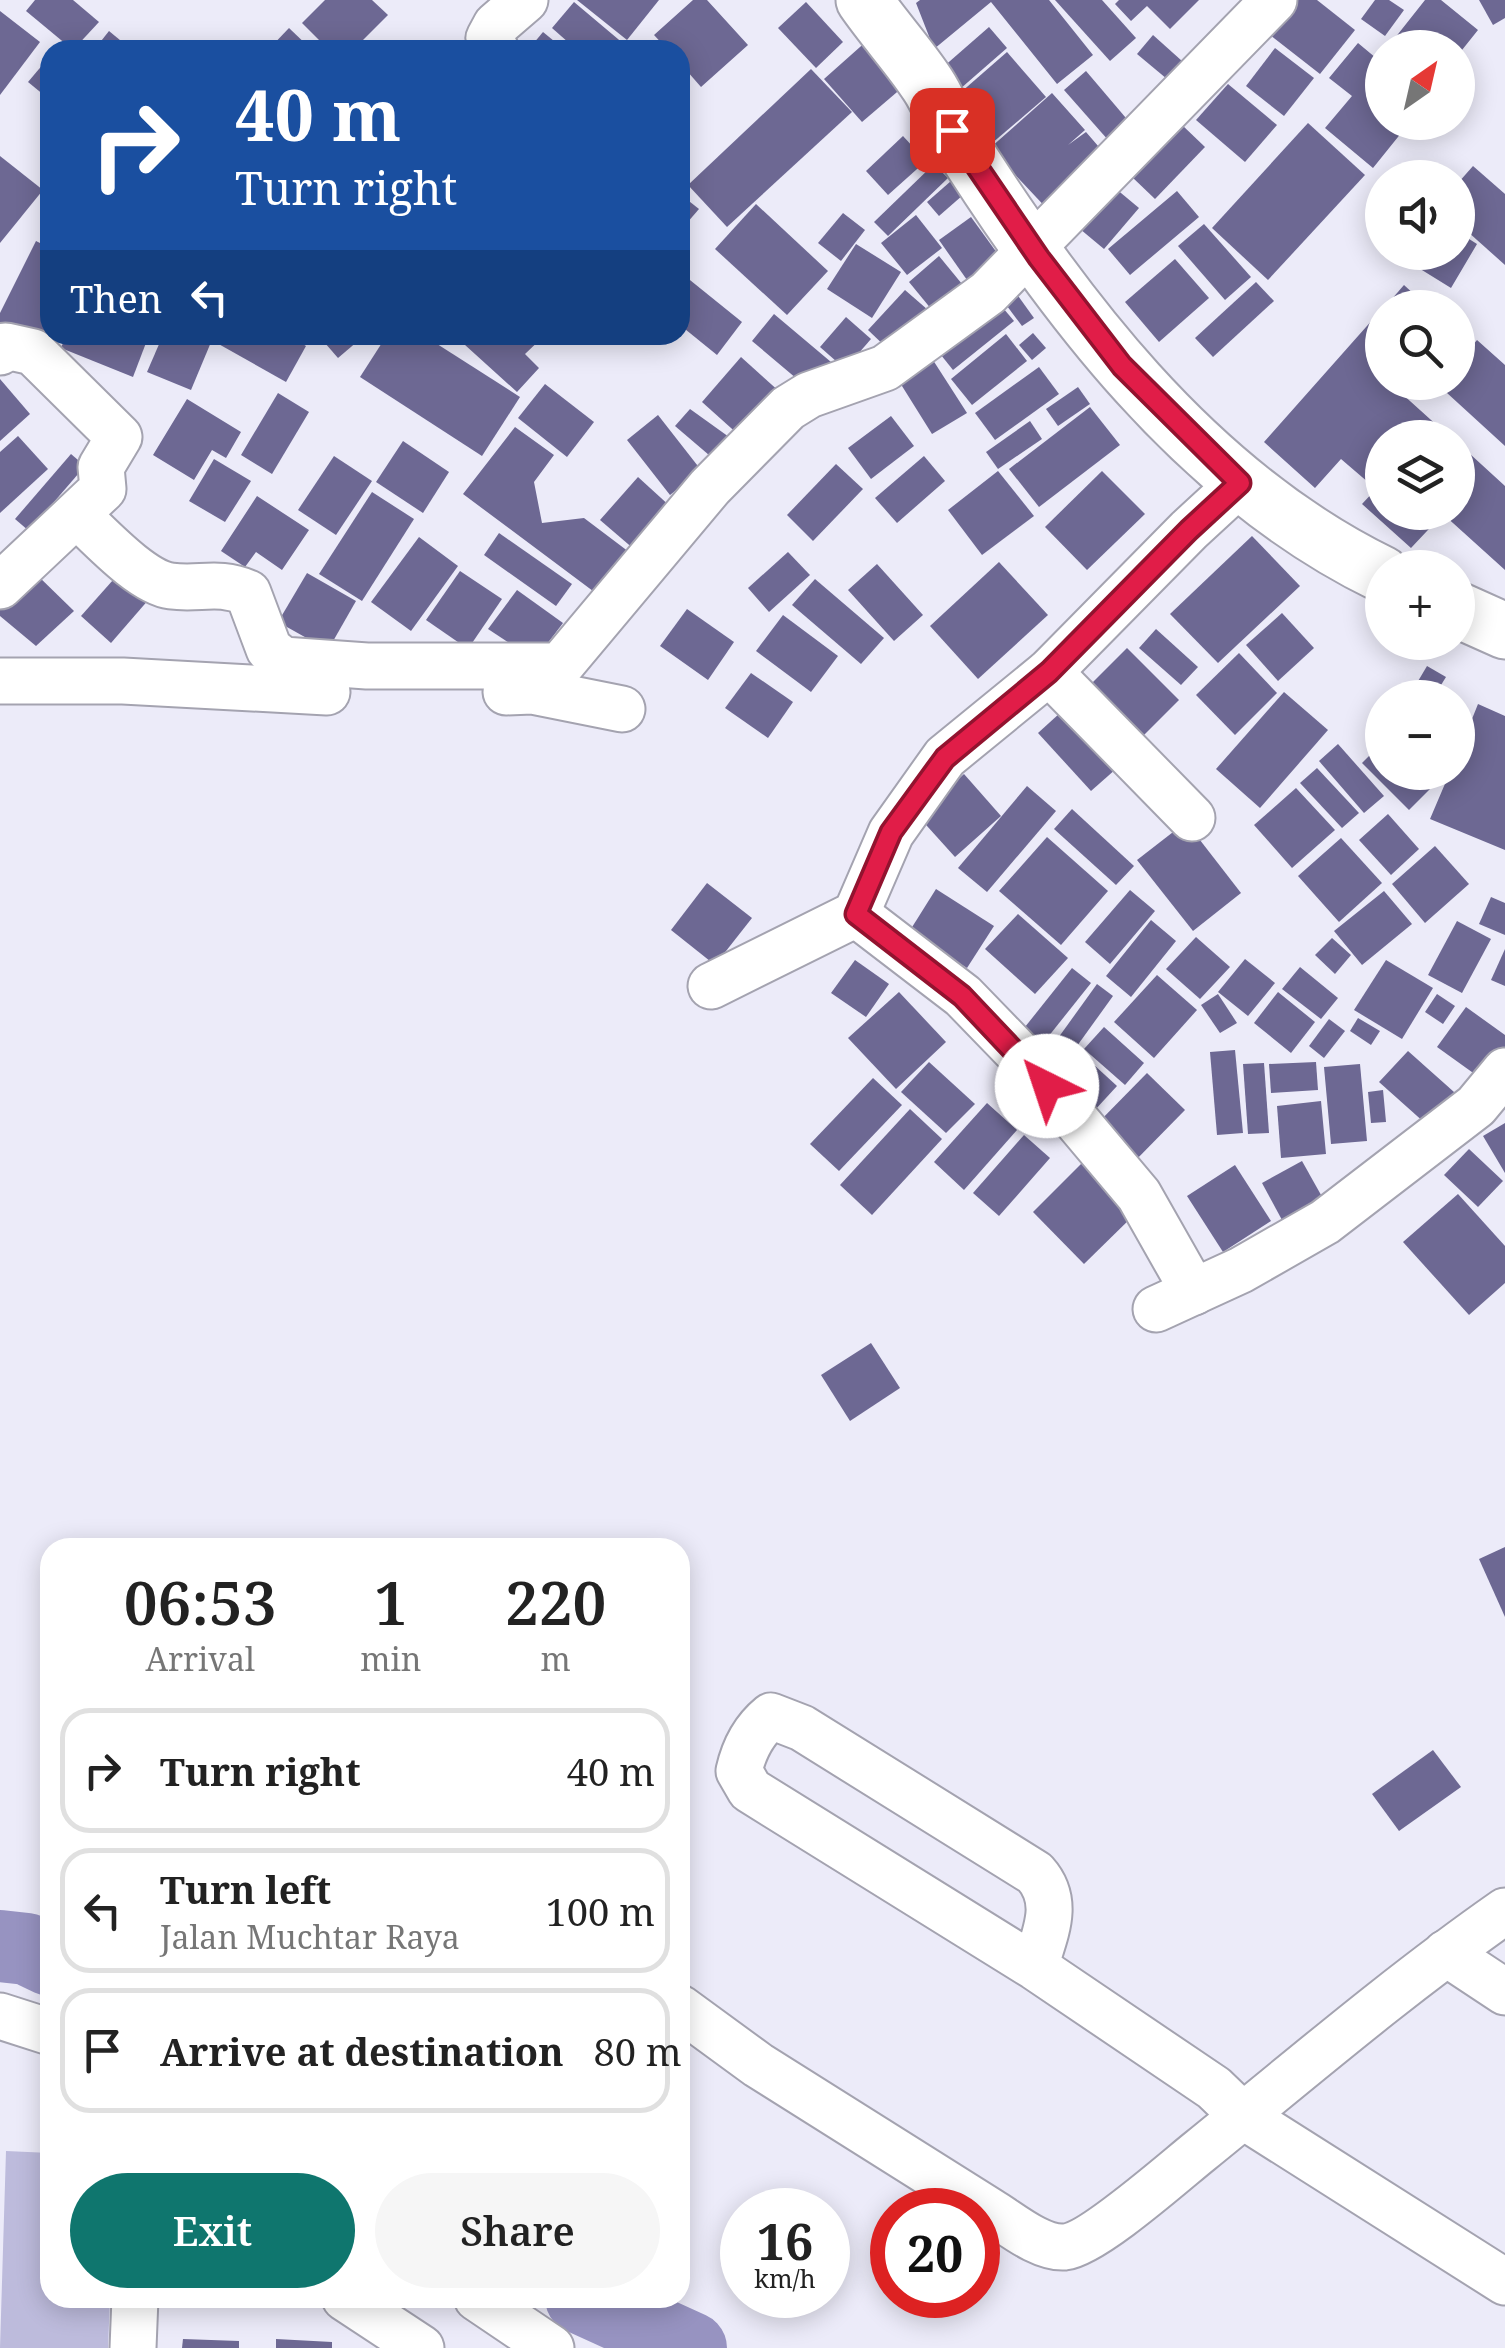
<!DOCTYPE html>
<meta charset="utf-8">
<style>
:root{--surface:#fff;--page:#f6f6f6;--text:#222;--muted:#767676;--line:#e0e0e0;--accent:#0f766e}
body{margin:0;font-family:"Noto Serif",serif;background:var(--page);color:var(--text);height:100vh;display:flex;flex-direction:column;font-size:38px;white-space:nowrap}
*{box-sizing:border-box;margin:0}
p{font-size:32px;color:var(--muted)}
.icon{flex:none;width:55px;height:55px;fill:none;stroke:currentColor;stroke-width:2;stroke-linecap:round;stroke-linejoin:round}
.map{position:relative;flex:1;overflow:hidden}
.details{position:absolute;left:40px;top:1538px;width:650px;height:770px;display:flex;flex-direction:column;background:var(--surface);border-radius:30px;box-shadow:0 5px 25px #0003}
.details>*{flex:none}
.hud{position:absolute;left:40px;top:40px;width:650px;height:305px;border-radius:30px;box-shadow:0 5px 25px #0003;background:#1a4fa0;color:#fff;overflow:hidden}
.needle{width:65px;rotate:34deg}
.tools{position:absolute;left:1365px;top:30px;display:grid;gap:20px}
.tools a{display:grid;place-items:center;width:110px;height:110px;border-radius:50%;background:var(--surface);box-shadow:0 5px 25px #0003;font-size:50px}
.speed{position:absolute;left:720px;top:2188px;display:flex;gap:20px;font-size:50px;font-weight:700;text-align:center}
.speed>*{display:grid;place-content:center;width:130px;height:130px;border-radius:50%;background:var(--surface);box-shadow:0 5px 25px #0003;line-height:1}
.speed small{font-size:25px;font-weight:400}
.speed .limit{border:15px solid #d22;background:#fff;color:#111}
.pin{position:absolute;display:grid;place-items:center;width:85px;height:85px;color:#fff;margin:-42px;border-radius:20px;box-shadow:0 5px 15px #0006}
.me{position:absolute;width:110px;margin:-55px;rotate:319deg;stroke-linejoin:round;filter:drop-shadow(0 0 8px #0008)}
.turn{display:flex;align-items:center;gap:35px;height:210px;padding:0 30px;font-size:45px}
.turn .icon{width:130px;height:130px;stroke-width:2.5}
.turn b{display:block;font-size:70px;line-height:85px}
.then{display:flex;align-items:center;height:95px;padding:0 30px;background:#0003;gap:20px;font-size:38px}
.eta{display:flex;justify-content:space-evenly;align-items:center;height:170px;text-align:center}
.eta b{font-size:60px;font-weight:600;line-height:70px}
.action{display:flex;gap:20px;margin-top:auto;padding:20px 30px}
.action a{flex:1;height:115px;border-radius:60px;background:var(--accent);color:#fff;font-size:40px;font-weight:600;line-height:115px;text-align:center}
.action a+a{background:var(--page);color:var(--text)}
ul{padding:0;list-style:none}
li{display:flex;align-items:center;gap:30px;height:125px;margin:0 20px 15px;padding:0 10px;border:5px solid var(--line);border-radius:30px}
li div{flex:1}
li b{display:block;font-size:38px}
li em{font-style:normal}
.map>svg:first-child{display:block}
.green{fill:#bdbbdc}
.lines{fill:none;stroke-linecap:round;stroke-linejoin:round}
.river{stroke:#9793c1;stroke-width:72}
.building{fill:#6d6893}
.minor-casing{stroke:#a4a3b0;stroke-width:49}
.highway-casing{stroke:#a4a3b0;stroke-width:59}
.minor{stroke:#fff;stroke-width:45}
.highway{stroke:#fff;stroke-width:55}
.route-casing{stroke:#92132f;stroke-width:25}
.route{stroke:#e11d48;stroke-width:18}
</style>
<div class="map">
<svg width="1505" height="2348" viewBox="0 0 1505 2348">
<rect width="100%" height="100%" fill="#ecebf9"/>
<polygon class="green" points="6,2151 50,2153 50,2298 110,2298 108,2348 0,2348"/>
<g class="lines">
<g class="river">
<polyline points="0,1946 27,1949 50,1960"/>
<polyline points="581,2298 691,2348"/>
</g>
</g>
<g class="building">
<polygon points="35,0 73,0 99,22 73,50 26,11"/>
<polygon points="325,0 372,0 388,15 353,50 329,50 302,23"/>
<polygon points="577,0 659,0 627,40"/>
<polygon points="693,0 707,0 748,45 701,87 680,63 680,50 668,50 654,35"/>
<polygon points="920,0 1049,0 1093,55 1057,84 991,2 934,49 916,3"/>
<polygon points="1055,0 1102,0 1136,38 1110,61"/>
<polygon points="1119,0 1199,0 1170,29 1147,6 1131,21 1115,4"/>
<polygon points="1289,0 1317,0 1355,30 1320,74 1265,31"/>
<polygon points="1375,0 1389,0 1404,10 1385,36 1361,19"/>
<polygon points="1425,0 1441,0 1478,30 1458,55 1458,48 1387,48"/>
<polygon points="1479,0 1505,0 1505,18 1493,25"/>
<polygon points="574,2 631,50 577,50 552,28"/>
<polygon points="806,2 843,42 816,68 778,28"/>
<polygon points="0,11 40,42 0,95"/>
<polygon points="989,27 1007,48 952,96 934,75"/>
<polygon points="289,28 312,50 268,50"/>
<polygon points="109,31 132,50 94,50"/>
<polygon points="878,31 917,75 862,122 824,79"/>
<polygon points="543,32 565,50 528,50"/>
<polygon points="1153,35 1182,61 1167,79 1137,54"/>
<polygon points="1358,43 1382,63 1382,122 1391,122 1402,132 1373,168 1325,128 1352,96 1329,78"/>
<polygon points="1275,48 1314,78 1284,116 1246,86"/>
<polygon points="1007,52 1046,97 991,144 952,100"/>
<polygon points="50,56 50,100 28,82"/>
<polygon points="811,69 852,112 727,227 688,185"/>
<polygon points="1086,71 1137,131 1116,149 1064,90"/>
<polygon points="1228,84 1277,125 1245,162 1196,120"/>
<polygon points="1052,93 1085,130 1068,145 1086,132 1111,161 1051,213 990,148"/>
<polygon points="1308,123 1365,175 1268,280 1212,228"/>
<polygon points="1181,124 1205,147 1155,199 1131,176"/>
<polygon points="903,136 926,161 888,195 866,171"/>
<polygon points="0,156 43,190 0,243"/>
<polygon points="934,164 948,178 888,236 874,222"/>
<polygon points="1473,166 1505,194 1505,265 1458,223 1458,183"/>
<polygon points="951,181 963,195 939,216 927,202"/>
<polygon points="1109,183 1139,208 1104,249 1074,224"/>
<polygon points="1177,191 1199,217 1130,275 1108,249"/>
<polygon points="680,194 699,209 680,231"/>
<polygon points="756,204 828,271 787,315 715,249"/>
<polygon points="843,213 865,230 841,261 818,243"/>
<polygon points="916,215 942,248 907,275 881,243"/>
<polygon points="971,217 1000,257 967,280 939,240"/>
<polygon points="1204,224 1251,277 1225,300 1178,246"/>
<polygon points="1458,232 1477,244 1451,288 1409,262 1415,252 1458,252"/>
<polygon points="36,241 50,248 50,335 57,335 51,347 0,322 0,313"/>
<polygon points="856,244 901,272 872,318 827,289"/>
<polygon points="939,256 962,284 932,310 909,282"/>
<polygon points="1175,259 1209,298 1159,342 1125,302"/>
<polygon points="680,272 742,322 717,355 680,325"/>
<polygon points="1256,282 1274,301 1213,357 1195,338"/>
<polygon points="1404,285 1429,308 1384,308"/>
<polygon points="905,290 928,310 890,351 868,330"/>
<polygon points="1016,293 1034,318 1022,326 1004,302"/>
<polygon points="998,302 1014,321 953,370 937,350"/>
<polygon points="1382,309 1382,382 1409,382 1400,392 1451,438 1382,438 1382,512 1458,512 1458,443 1505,486 1505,570 1443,514 1411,548 1362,504 1376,489 1341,459 1315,488 1264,442"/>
<polygon points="774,314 831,362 809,389 752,341"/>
<polygon points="846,317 871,339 845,369 820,347"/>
<polygon points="1033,333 1046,348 1032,360 1019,345"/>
<polygon points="1458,333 1472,346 1477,340 1505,365 1505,446 1435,382 1458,382"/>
<polygon points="1006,334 1027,361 972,405 951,379"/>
<polygon points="66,335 149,335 133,377 61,348"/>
<polygon points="163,335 214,335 191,390 147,372"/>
<polygon points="219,335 288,335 306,346 286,382 215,342"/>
<polygon points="318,335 365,335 338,358"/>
<polygon points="387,335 423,335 520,397 482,456 360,377"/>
<polygon points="454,335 504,335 512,343 506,335 545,335 525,354 539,368 517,392"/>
<polygon points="741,357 781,393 741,437 702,402"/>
<polygon points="931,357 967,413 932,434 897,378"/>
<polygon points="1039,367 1059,394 995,440 975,413"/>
<polygon points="0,379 30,414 0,441"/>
<polygon points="545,384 594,422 567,457 518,418"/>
<polygon points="1078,387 1090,404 1058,426 1046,409"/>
<polygon points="278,393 309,412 272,474 241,455"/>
<polygon points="187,399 241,432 226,458 212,450 194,480 153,455"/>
<polygon points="1090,407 1120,445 1039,507 1009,469"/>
<polygon points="690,409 736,442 723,467 675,426"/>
<polygon points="658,415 701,470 670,495 627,440"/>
<polygon points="891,416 914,446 871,479 848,448"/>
<polygon points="1030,421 1042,439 998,469 986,452"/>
<polygon points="515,427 554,455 534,482 542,523 584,518 633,555 601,597 463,494"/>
<polygon points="18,436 48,469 0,513 0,452"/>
<polygon points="403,441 449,472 423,513 376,482"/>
<polygon points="71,454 85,466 29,531 15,519"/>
<polygon points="334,456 372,481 336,535 298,510"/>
<polygon points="924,456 945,481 897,523 875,498"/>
<polygon points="214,459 251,481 225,522 189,501"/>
<polygon points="836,464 863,489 813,541 787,515"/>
<polygon points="998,471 1034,516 982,555 948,510"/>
<polygon points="1102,471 1145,514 1087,570 1045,527"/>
<polygon points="638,477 672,508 635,550 600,520"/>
<polygon points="372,492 414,519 362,601 319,574"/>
<polygon points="257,496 309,530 282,570 256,552 245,567 221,551"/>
<polygon points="499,533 572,584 556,606 484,555"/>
<polygon points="1252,536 1300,586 1218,663 1170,614"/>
<polygon points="419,537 458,566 411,631 371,602"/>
<polygon points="788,552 810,575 769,612 748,588"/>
<polygon points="999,562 1048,615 978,679 930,626"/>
<polygon points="877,564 923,615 894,641 848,590"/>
<polygon points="121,571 150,598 111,643 81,616"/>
<polygon points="460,571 502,599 468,649 426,620"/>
<polygon points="34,572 74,611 36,646 0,616 0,604"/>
<polygon points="307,573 356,601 328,650 278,622"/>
<polygon points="815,579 884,638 861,664 792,605"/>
<polygon points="517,590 563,623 535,660 488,629"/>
<polygon points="687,609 734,642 708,680 660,646"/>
<polygon points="1282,613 1314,648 1278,681 1246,645"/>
<polygon points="783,615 838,656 811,692 756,651"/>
<polygon points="1156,629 1198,667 1181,685 1139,648"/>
<polygon points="1127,648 1179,700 1133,746 1081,694"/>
<polygon points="1239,653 1277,693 1235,735 1196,695"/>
<polygon points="1427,666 1446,677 1433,698 1408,698"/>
<polygon points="751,673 793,702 768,738 725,708"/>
<polygon points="1284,692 1328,730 1260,808 1216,769"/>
<polygon points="1071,703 1125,761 1091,791 1038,733"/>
<polygon points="1478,704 1505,716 1505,850 1430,819 1450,772 1458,772 1458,754"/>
<polygon points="1382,743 1382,772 1438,772 1442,777 1409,810 1362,763"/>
<polygon points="1338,744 1384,796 1364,813 1319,761"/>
<polygon points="1317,768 1359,813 1342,828 1300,783"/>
<polygon points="964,774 1001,816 955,857 918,816"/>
<polygon points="1027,786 1056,811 987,892 958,868"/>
<polygon points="1296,788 1335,830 1292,868 1254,825"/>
<polygon points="1072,809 1134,866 1116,885 1054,829"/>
<polygon points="1388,814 1419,849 1391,875 1359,840"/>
<polygon points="1186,822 1241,893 1193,931 1137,860"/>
<polygon points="1047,837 1108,891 1061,945 999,891"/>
<polygon points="1341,838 1382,883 1339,922 1298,876"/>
<polygon points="1435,846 1469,884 1425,923 1392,884"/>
<polygon points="707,883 752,918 715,965 671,930"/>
<polygon points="936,889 994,926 967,968 909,932"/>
<polygon points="1130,890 1155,911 1110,964 1085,942"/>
<polygon points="1384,891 1412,924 1362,965 1334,931"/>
<polygon points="1491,897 1505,903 1505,935 1479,924"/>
<polygon points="1018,914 1068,958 1035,994 985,949"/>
<polygon points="1151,920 1176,941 1131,997 1106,976"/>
<polygon points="1457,921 1491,939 1462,993 1428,975"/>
<polygon points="1196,937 1230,967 1200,999 1166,969"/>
<polygon points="1332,938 1351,955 1335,974 1315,955"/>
<polygon points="1505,949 1505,986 1491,980"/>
<polygon points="1245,959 1275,983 1248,1016 1218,992"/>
<polygon points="855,960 889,984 866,1017 831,993"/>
<polygon points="1386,960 1433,988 1402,1039 1354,1010"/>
<polygon points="1300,967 1338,998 1321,1019 1282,989"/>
<polygon points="1072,968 1091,983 1040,1047 1021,1032"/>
<polygon points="1157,975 1197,1010 1154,1058 1114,1022"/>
<polygon points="1097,984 1113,996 1059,1071 1043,1059"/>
<polygon points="899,992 946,1042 896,1089 848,1038"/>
<polygon points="1278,992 1315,1022 1291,1053 1254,1023"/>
<polygon points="1218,994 1237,1023 1220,1033 1201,1005"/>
<polygon points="1437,994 1455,1006 1443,1024 1425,1012"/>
<polygon points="1466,1007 1505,1035 1505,1049 1483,1080 1437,1047"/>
<polygon points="1358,1018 1380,1031 1371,1045 1350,1031"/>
<polygon points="1329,1019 1345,1031 1324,1058 1309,1046"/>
<polygon points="1104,1027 1144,1063 1125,1085 1084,1049"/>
<polygon points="1235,1050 1243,1133 1217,1135 1210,1052"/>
<polygon points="1408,1051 1463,1100 1435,1132 1379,1082"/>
<polygon points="1082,1054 1117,1086 1094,1111 1059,1079"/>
<polygon points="929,1062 975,1104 946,1133 901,1092"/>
<polygon points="1316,1062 1318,1090 1271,1093 1269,1064"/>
<polygon points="1264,1063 1269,1133 1248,1134 1243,1064"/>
<polygon points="1360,1064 1367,1141 1331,1144 1324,1067"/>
<polygon points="1147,1073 1185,1110 1131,1165 1093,1128"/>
<polygon points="873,1078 902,1105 839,1171 810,1144"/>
<polygon points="1383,1090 1386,1122 1371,1123 1368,1092"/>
<polygon points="1321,1101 1326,1154 1281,1158 1277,1106"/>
<polygon points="987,1103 1017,1130 964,1190 934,1162"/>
<polygon points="910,1109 942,1139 872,1215 840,1185"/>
<polygon points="1505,1123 1505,1173 1483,1136"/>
<polygon points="1024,1135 1050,1158 999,1216 973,1193"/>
<polygon points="1469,1149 1503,1181 1478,1207 1444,1175"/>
<polygon points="1085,1160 1136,1213 1084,1264 1033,1212"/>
<polygon points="1302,1161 1330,1211 1289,1233 1262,1183"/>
<polygon points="1235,1165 1271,1221 1223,1252 1187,1196"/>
<polygon points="1458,1194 1505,1246 1505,1283 1469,1315 1403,1242"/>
<polygon points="871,1343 900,1388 850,1421 821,1375"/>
<polygon points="1505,1547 1505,1617 1479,1559"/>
<polygon points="1433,1750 1461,1787 1399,1831 1372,1794"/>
<polygon points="183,2339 239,2341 239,2348 182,2348"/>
<polygon points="276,2339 332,2342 332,2348 276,2348"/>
</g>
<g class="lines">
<g class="minor-casing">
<g id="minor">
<polyline points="496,50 489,38 496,25 525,0"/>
<polyline points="0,352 6,346 33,352 119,437 101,467 103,489 0,586"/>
<path d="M 77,515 C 99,535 141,582 171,586 C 200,590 218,580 248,593 L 269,649 L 283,660 L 367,666 L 560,666 L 710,487 L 788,408 L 809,395 L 885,368 L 988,293 L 1274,0"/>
<polyline points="1049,672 1192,818"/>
<polyline points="0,681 123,681 327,692"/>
<polyline points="506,692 532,691 622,709"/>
<polyline points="856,914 963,996 1028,1063 1139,1195 1194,1292"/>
<polyline points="711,986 856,914 891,833 945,757 1049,672 1189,530 1240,483"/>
<polyline points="1156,1309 1241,1270 1325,1222 1476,1106 1505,1071"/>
<polyline points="1446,1953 1505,1992"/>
<path d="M 1035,1967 C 1045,1933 1061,1902 1035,1873 L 802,1728 L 771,1716 C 754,1730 744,1749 739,1771 L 750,1790 L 1035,1967 L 1214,2088 L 1243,2116 L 1505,2282"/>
<path d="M 680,2008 L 758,2065 L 990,2211 C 1010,2223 1040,2249 1065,2247 C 1093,2244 1175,2171 1200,2151 C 1301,2069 1399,1985 1505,1911"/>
<polyline points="0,2016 50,2032"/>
<polyline points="345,2298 421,2348"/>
<polyline points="477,2298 551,2348"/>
<polyline points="133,2348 135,2298"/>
</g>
</g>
<g class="highway-casing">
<g id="highway">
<path d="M 864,0 C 884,29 909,56 928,85 C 938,100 944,117 953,132 C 1061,304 1195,483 1382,574"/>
<polyline points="1458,610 1505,631"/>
</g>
</g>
<use href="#minor" class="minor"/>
<use href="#highway" class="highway"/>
</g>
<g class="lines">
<g class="route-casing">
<polyline id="route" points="952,130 1039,258 1122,366 1240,483 1189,530 1049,672 945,758 891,832 856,914 962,996 1047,1086"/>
</g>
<use href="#route" class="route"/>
</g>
</svg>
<div class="tools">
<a><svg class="needle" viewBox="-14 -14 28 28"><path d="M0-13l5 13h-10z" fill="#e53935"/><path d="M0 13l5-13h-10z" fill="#767676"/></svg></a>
<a><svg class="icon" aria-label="sound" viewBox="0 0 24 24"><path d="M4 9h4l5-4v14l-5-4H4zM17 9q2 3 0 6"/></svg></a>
<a><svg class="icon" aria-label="search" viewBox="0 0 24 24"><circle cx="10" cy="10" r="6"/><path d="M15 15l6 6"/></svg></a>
<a><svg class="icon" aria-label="layers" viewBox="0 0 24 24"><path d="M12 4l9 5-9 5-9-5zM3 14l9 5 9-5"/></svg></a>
<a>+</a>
<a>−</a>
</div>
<div class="speed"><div>16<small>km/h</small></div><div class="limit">20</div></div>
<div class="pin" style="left:952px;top:130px;background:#d93025"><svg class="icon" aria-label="arrive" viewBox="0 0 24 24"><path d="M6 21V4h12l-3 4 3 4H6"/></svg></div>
<svg class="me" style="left:1047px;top:1086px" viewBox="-20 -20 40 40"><circle r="19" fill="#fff"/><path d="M0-13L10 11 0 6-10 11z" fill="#e11d48"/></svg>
<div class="hud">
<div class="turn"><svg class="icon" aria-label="right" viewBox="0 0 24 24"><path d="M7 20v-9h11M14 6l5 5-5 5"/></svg><div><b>40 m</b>Turn right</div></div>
<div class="then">Then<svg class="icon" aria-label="left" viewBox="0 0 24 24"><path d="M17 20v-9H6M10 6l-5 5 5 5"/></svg></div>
</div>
<section class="details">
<div class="eta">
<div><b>06:53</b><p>Arrival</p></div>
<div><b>1</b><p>min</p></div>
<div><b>220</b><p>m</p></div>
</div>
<ul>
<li><svg class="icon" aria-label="right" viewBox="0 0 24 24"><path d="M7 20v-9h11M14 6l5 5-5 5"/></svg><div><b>Turn right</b></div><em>40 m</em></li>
<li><svg class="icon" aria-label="left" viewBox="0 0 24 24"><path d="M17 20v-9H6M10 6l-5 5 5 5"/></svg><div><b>Turn left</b><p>Jalan Muchtar Raya</p></div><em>100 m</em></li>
<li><svg class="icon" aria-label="arrive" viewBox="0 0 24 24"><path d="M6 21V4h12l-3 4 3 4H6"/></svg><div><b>Arrive at destination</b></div><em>80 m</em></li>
</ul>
<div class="action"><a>Exit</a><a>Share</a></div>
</section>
</div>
